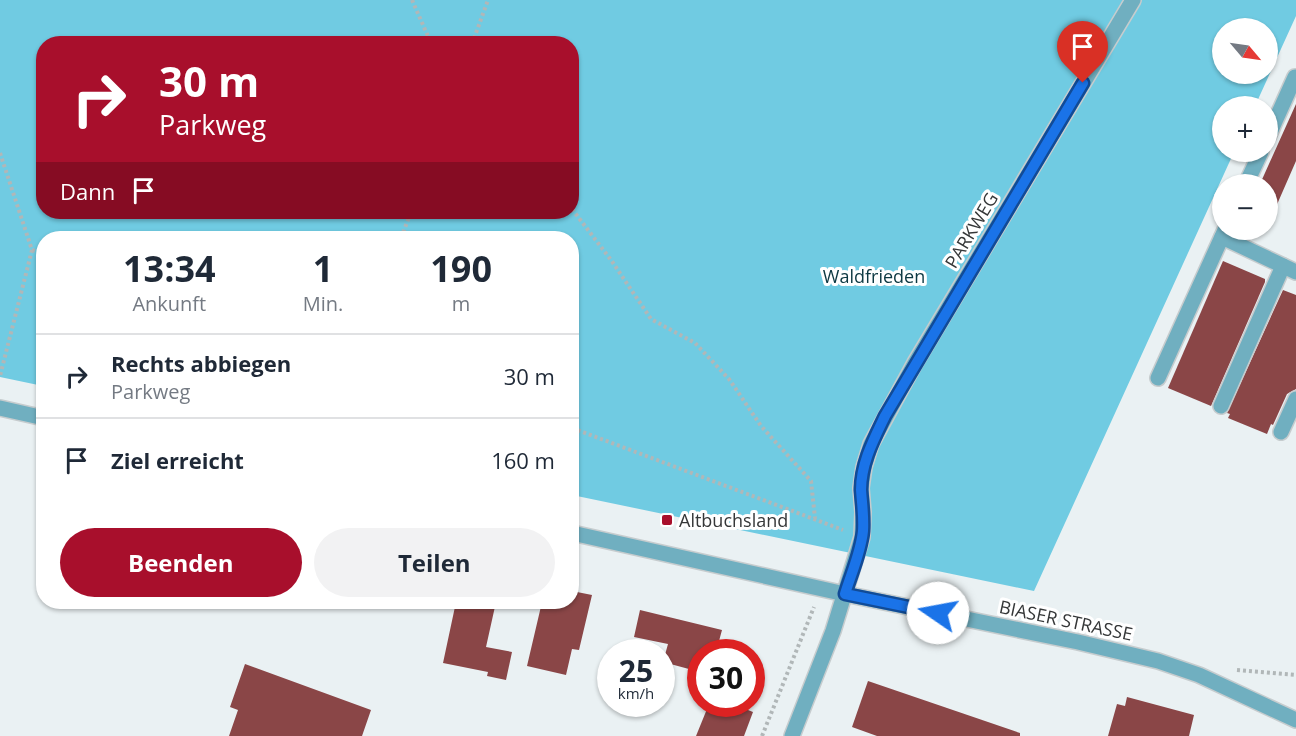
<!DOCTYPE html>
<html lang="de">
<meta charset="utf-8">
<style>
:root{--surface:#fff;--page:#f2f2f3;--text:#1f2937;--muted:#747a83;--line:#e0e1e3;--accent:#a80f2c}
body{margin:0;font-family:"Open Sans",sans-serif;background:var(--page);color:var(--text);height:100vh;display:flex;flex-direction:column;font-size:22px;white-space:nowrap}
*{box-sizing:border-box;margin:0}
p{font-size:20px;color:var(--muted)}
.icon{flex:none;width:33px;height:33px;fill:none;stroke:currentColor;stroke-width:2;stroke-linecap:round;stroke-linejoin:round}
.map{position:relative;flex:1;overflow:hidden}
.drawer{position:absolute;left:36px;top:231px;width:543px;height:378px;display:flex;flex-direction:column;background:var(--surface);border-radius:24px;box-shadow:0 2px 4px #0004}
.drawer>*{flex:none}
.guide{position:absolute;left:36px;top:36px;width:543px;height:183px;border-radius:24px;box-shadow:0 2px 4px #0004;background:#a80f2c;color:#fff;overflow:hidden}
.needle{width:39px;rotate:119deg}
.buttons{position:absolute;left:1212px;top:18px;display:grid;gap:12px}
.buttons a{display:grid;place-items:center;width:66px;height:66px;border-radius:50%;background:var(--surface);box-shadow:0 2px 4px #0004;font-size:30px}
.speed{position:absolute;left:597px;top:639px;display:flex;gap:12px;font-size:30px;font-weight:700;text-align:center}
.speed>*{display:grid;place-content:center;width:78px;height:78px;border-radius:50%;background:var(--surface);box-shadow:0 2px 4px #0004;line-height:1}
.speed small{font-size:15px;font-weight:400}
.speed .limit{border:9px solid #d22;background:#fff;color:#111}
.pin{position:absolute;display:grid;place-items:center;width:51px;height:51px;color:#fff;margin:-62px -26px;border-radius:50% 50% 50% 0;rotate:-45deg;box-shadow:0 0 6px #0007}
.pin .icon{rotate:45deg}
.me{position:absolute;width:66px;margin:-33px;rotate:282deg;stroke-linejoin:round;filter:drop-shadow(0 0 4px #0008)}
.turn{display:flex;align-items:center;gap:21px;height:126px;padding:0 24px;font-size:27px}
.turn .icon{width:78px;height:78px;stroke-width:2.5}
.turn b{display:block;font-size:42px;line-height:51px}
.then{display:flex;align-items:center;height:57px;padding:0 24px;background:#0003;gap:12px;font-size:22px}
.eta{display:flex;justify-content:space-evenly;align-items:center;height:102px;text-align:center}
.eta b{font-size:36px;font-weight:700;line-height:42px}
.button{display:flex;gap:12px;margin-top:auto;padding:12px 24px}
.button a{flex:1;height:69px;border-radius:36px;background:var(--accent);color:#fff;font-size:24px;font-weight:700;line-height:69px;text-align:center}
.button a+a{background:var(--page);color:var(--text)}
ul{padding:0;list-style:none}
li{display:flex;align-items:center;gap:18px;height:84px;padding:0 24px;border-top:2px solid var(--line)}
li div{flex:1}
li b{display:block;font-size:22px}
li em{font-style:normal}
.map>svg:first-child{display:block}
.forest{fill:#70cbe2;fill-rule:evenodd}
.building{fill:#8a4647}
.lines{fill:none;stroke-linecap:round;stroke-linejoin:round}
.lane-casing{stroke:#c6ccce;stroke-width:18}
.street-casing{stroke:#c6ccce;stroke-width:18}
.path{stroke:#b1b7b8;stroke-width:4;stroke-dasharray:3 3;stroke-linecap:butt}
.lane{stroke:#70afc0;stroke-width:15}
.street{stroke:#70afc0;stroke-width:15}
.route-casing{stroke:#114b97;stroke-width:15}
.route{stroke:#1a73e8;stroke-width:10}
.poi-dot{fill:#a80f2c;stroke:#fff;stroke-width:2}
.labels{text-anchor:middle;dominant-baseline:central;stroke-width:6;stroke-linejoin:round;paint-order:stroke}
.street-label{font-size:18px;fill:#353738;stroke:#fff}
.park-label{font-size:18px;fill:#0c3842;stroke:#fff}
.poi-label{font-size:18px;fill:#353738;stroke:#fff;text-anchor:start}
</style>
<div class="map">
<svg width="1296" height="736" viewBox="0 0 1296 736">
<rect width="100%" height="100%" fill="#eaf1f3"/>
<path class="forest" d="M 0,0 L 1296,0 L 1296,16 L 1255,106 L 1222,106 L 1222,152 L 1234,152 L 1034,591 L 572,495 L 572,238 L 44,238 L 43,386 L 0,377 ZM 1222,28 L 1268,28 L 1268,74 L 1222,74 ZM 44,44 L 572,44 L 572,212 L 44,212 Z"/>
<g class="building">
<polygon points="1296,104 1296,161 1268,225 1268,184 1260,184"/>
<polygon points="1223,261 1265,279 1265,282 1211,406 1168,388"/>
<polygon points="1283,290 1296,295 1296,389 1287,394 1273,425 1271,424 1267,434 1228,418 1230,414 1227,413"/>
<polygon points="572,591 592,595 579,650 572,649 566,675 527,666 542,602 572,602"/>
<polygon points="456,602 496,602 486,647 512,652 506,680 487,676 488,672 443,663"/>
<polygon points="640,610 722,630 716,652 700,652 700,672 663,662 668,644 634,637"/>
<polygon points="245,664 371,710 362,736 229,736 238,710 230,707"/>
<polygon points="868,681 1020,733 1020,736 877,736 852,727"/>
<polygon points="1127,697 1194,715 1189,736 1108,736 1117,704 1125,706"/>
<polygon points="709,704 733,704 753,712 744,736 696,736"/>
</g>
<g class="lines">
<g class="lane-casing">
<g id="lane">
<polyline points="1268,137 1295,77"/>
<polyline points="1246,184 1261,152"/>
<polyline points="1158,378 1225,230"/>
<polyline points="1221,406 1283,266"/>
<polyline points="1281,432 1296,399"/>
</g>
</g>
<g class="street-casing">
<g id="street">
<polyline points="1222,237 1296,272"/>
<polyline points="0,408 44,418"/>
<polyline points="572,533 845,594 1078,642 1158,661 1199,675 1296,720"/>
<polyline points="792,736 833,631 862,537 863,512 861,488 864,467 871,444 915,363 1133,0"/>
</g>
</g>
<g class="path">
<polyline points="412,0 427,34 433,44"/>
<polyline points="472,44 488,0"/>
<polyline points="0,153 32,250 0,376"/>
<polyline points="572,209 611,260 651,319 695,343 729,379 761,426 811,481 815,518"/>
<polyline points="401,238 411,212"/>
<polyline points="32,250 44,254"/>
<polyline points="572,428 843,530"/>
<polyline points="1237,670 1296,675"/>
<polyline points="762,736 814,607"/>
</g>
<use href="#lane" class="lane"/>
<use href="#street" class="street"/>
</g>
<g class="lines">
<g class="route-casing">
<path id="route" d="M 938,613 L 845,594 C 851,574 861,552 863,531 C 864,517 862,504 861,490 C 861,463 874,439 885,416 L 1083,83"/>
</g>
<use href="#route" class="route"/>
</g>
<rect class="poi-dot" x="661" y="514" width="12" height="12" rx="3"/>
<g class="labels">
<g class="street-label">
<text transform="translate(971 230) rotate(-59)">PARKWEG</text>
<text transform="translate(1066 620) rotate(12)">BIASER STRASSE</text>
</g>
<g class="park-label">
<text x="874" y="276">Waldfrieden</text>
</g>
<g class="poi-label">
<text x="679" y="520">Altbuchsland</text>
</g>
</g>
</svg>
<div class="buttons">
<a><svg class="needle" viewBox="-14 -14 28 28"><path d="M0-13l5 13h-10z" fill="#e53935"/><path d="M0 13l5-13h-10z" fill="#747a83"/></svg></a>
<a>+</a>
<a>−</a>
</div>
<div class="speed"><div>25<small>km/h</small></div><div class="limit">30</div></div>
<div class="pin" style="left:1083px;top:83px;background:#d93025"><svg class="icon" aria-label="arrive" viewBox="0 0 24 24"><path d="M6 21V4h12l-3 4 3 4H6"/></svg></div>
<svg class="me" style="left:938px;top:613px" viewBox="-20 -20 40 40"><circle r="19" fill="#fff"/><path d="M0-13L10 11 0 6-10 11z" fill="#1a73e8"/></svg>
<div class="guide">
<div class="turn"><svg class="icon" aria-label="right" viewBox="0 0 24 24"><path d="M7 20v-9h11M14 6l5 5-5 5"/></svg><div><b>30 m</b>Parkweg</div></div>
<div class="then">Dann<svg class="icon" aria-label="arrive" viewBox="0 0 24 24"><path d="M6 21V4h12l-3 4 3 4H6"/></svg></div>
</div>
<section class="drawer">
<div class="eta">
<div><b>13:34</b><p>Ankunft</p></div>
<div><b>1</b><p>Min.</p></div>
<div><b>190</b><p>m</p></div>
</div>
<ul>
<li><svg class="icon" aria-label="right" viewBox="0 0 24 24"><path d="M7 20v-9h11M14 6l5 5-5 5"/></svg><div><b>Rechts abbiegen</b><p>Parkweg</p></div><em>30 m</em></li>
<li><svg class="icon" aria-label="arrive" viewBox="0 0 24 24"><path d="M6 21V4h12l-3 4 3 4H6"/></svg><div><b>Ziel erreicht</b></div><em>160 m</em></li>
</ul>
<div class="button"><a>Beenden</a><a>Teilen</a></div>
</section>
</div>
